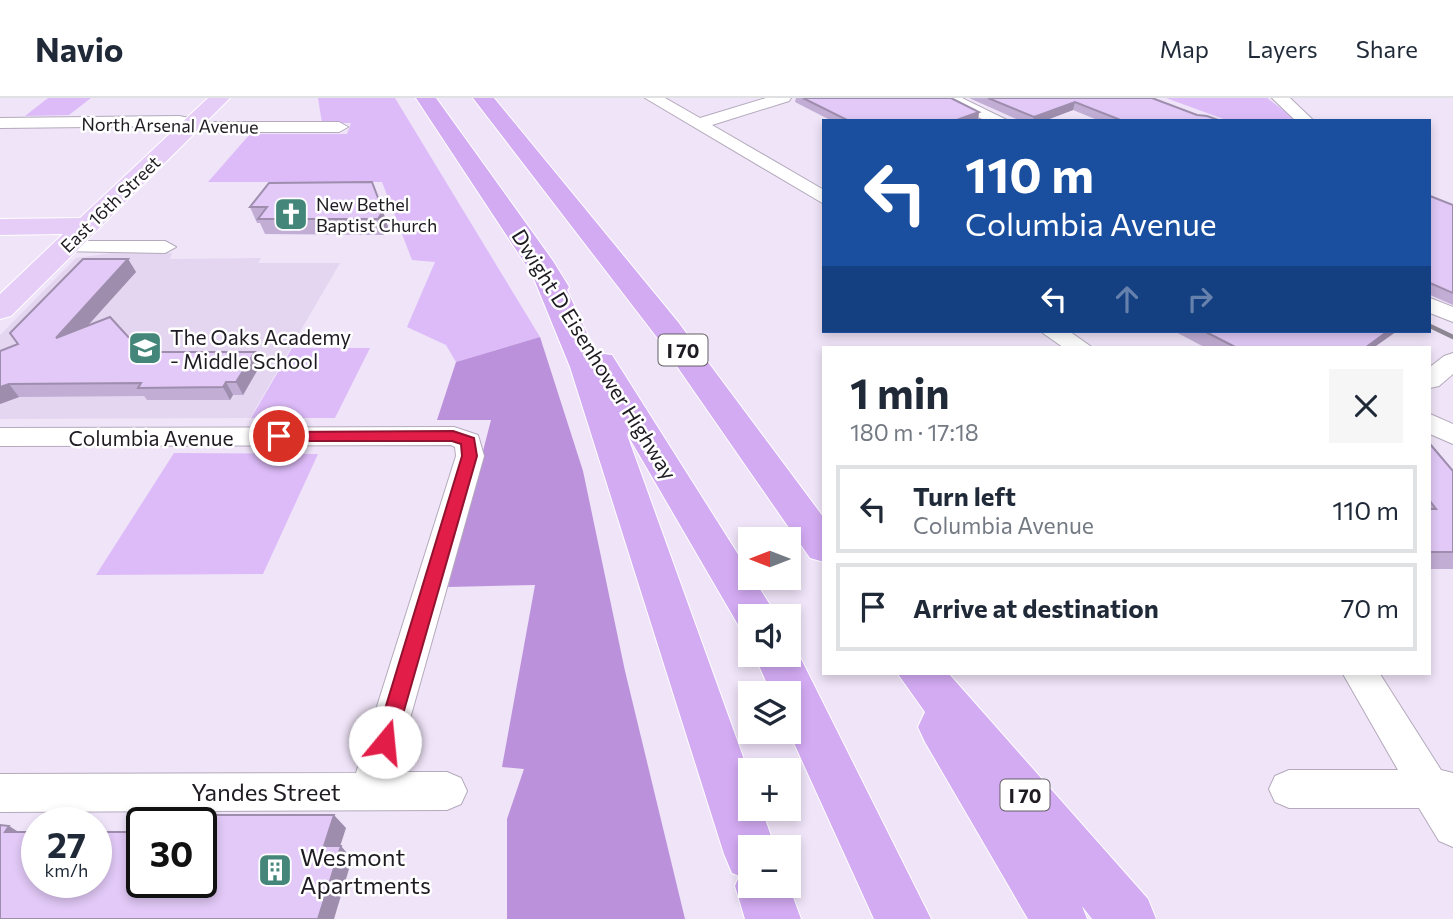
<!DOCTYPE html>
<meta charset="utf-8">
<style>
:root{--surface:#fff;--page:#f6f6f7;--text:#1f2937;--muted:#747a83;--line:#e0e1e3}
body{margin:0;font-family:Commissioner,sans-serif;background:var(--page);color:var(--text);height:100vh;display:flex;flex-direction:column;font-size:26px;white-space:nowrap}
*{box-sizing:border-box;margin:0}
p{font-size:23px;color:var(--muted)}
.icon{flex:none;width:38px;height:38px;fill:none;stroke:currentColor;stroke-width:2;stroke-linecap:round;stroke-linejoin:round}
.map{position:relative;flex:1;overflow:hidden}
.side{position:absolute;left:822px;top:248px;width:609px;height:329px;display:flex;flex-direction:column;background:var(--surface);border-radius:0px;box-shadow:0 4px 10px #0003}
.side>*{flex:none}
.guide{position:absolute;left:822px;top:21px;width:609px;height:214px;border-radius:0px;box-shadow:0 4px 10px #0003;background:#1a4fa0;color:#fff;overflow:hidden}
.needle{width:46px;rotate:270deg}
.fabs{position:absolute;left:738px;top:429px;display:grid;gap:14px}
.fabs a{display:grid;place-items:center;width:63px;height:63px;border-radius:0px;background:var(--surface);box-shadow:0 4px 10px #0003;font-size:35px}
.speed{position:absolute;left:21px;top:709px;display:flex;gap:14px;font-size:35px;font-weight:700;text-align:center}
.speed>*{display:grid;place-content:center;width:91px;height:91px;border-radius:50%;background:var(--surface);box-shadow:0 4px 10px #0003;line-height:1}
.speed small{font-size:18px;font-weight:400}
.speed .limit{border:4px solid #111;border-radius:10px;background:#fff;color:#111}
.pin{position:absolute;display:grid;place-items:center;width:60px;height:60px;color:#fff;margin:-30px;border:4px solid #fff;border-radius:50%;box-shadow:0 2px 7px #0007}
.me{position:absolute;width:77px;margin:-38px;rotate:17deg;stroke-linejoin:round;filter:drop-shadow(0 0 5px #0008)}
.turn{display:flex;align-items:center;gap:24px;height:147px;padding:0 28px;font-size:32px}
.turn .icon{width:91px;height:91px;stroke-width:2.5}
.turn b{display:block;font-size:49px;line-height:60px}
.lanes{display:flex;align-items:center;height:66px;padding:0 28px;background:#0003;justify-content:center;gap:35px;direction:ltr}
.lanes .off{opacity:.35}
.round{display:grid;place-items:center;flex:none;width:74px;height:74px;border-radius:0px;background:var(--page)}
.headline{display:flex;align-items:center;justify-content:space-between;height:119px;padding:0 28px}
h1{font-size:42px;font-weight:700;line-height:52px}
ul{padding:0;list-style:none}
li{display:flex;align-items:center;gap:21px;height:88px;margin:0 14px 10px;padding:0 14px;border:4px solid var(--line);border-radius:0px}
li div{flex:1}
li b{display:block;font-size:26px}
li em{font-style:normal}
header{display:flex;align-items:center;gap:42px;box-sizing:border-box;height:98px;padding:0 35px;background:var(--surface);border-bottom:2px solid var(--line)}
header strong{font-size:33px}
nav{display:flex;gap:38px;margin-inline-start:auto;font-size:24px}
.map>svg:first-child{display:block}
.built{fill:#e4d6f0}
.green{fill:#ddbbf8}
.forest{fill:#ba91da}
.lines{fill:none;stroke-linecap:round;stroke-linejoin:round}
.minor-casing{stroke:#b4aabc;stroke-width:2}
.major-casing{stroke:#fff;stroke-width:2}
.highway-casing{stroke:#fff;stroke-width:2}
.minor{fill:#fff;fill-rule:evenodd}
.major{fill:#e5cdf8;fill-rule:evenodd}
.highway{fill:#d3abf3;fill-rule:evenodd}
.rail{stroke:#8d8693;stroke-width:4.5}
.wall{fill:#c2add4}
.shaded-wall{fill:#9e8dad}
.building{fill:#e2c9f7;stroke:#9e8dad;stroke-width:2}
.route{fill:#e11d48;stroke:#92132f;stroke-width:2}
.labels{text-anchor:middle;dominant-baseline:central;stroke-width:5;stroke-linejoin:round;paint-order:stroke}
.far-street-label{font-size:18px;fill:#1f1b22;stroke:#fff}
.far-poi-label{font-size:18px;fill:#1f1b22;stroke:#fff;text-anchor:start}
.shield{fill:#fff;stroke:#625f64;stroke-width:2}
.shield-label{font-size:19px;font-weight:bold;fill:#1f1b22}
.poi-label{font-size:21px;fill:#1f1b22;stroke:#fff;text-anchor:start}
.street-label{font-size:21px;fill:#1f1b22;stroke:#fff}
.near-street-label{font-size:24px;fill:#1f1b22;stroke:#fff}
.near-poi-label{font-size:24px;fill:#1f1b22;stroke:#fff;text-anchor:start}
</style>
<header>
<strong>Navio</strong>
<nav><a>Map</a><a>Layers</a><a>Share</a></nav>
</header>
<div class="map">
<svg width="1453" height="821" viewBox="0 0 1453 821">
<rect width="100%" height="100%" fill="#efe4f8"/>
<polygon class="built" points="112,155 172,155 170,161 261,160 258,165 340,165 250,320 0,321 0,237 76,160"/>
<g class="green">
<polygon points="48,0 91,0 69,17 25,18"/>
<polygon points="318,0 395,0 540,239 456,264 446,247 407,229 435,164 412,162 382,84 208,84 250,36 347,36 351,25 322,25"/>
<polygon points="1166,0 1267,0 1298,23 1229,23"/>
<polygon points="292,250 370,250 335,320 251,320"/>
<polygon points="174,355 318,356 263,476 96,477"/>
</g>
<polygon class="forest" points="540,239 583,373 625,573 685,821 507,821 507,721 524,671 502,669 535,487 448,489 491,322 437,322 456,264"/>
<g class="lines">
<g class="minor-casing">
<g id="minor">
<polygon points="645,0 665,0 700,20 766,0 791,0 789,3 712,27 824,92 824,106"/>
<polygon points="940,0 962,0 1009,23 986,23"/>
<polygon points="1272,0 1290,0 1314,23 1296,23"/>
<polygon points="179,18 210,24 339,24 348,29 339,34 210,34 179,28 0,30 0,20"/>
<polygon points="65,143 165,143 176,149 165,155 58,153 54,149 58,145"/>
<polygon points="1430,200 1453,209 1453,224 1430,215"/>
<polygon points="1040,233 1069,233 1093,250 1064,250"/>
<polygon points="1453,255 1453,276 1439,288 1430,290 1430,269 1444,258"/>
<polygon points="1430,316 1453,326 1453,346 1430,336"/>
<polygon points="454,329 478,337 484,358 395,674 447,674 461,680 467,693 461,706 447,712 0,714 0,676 356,675 456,358 455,349 451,347 0,348 0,330"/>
<polygon points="1343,576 1380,576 1441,672 1453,675 1453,749 1439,743 1419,710 1289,710 1275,704 1269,691 1275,678 1289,672 1398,672"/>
</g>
</g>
<g class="major-casing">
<polygon id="major" points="208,0 230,0 11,218 0,221 0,196 63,136 0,137 0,121 80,120"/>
</g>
<g class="highway-casing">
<g id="highway">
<polygon points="416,0 436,0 553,163 569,189 567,192 596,255 612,257 777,518 751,518 751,534 740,530 626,334 751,681 751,710 761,710 775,749 751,749 751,788 789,788 801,821 745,821 735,788 739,778 732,775 724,756 570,269 532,176"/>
<polygon points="473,0 494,0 678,224 824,420 824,464 810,460 656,238"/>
<polygon points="789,542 792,543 931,821 874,821 789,634 789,595 771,595 754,556 789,556"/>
<polygon points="898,576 949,576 1148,801 1156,821 1092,821 1082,808 1087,821 1028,821 925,644 918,629 925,614"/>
</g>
</g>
<use href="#minor" class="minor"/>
<use href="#major" class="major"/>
<use href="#highway" class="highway"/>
<polyline class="rail" points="1430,228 1453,239"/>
</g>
<g class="wall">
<polygon points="796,0 951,0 979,14 978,22 975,23 832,23 795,4"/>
<polygon points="969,0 1152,0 1197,17 1221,23 1100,23 1073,12 1044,23 1021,23"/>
<polygon points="372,84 388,129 383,137 265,136 260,125 257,125 250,109"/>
<polygon points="1430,98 1453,107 1453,207 1430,197"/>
<polygon points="128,161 136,174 87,228 142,254 255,254 261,266 243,297 233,297 230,302 147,302 144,298 19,299 0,306 0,253 18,246"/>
<polygon points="1174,233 1397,233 1373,250 1206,250"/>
<polygon points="1430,346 1453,373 1453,471 1430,471"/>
</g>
<g class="shaded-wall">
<polygon points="1075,4 1073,12 1044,23 1033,23 1034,19"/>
<polygon points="979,14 978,22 975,23 957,23"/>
<polygon points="383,113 388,129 383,137 378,121"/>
<polygon points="128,161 136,174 65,253 56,240"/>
<polygon points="1388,233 1397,233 1373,250 1365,250"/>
<polygon points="255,254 261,266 243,297 236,284"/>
<polygon points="226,284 233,297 230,302 223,289"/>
<polygon points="9,286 19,299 0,306 0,289"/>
<polygon points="334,717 346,730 336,761 324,748"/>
<polygon points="9,728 30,741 5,734"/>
<polygon points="341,748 352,761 334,821 318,821"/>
</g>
<g class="building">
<polygon points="803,0 951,0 979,14 957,22 958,23 849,23"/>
<polygon points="988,0 1152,0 1197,17 1207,18 1221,23 1123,23 1075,4 1034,19"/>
<polygon points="372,84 383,113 378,121 258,121 267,109 250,109 269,85"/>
<polygon points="1430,98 1453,107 1453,195 1430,185"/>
<polygon points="83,161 128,161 56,240 110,219 142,254 255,254 236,284 226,284 223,289 138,290 141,285 9,286 0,289 0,253 18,246 10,235"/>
<polygon points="1204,233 1388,233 1365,250 1237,250"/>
<polygon points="1430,346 1453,373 1453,454 1430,454 1430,411 1436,411 1430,403"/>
<polygon points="164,717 334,717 324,748 341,748 318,821 0,821 0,727 9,728 5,734 37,734 37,784 96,784 96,734 139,734 142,729 142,784 201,784 201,724 161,724"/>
</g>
<polygon class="route" points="453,333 474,340 477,358 395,644 392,650 385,653 378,650 375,644 462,358 461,346 452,343 279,343 272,338 279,334"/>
<defs>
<g id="church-square" transform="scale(1.75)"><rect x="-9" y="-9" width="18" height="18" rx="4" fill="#44877a" stroke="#fff"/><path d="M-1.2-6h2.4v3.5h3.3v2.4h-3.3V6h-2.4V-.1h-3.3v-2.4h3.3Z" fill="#fff"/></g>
<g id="school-square" transform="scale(1.75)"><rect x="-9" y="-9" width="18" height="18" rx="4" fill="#44877a" stroke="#fff"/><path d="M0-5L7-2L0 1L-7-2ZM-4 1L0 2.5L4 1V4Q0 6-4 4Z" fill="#fff"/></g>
<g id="building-square" transform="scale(1.75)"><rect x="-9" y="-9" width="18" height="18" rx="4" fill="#44877a" stroke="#fff"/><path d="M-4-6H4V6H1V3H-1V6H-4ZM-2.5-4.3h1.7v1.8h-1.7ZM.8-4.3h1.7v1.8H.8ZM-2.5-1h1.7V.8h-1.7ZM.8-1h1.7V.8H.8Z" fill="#fff"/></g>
</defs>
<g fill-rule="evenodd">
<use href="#church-square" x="291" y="116"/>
<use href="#school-square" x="145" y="250"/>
<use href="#building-square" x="275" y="772"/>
</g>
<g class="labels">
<g class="far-street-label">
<text transform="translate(170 27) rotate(1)">North Arsenal Avenue</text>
<text transform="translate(110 106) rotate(-44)">East 16th Street</text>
</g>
<g class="far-poi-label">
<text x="316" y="106">New Bethel<tspan x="316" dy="21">Baptist Church</tspan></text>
</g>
<g class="shield">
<rect x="658.5" y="236.5" width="49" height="31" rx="5"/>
<rect x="1000.5" y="681.5" width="49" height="31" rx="5"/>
</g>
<g class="shield-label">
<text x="683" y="252">I 70</text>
<text x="1025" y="697">I 70</text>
</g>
<g class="poi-label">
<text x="170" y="238">The Oaks Academy<tspan x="170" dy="24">- Middle School</tspan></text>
</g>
<g class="street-label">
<text transform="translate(595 256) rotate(58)">Dwight D Eisenhower Highway</text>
<text x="151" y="339">Columbia Avenue</text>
</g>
<g class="near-street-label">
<text x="266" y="693">Yandes Street</text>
</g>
<g class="near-poi-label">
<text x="300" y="758">Wesmont<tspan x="300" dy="28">Apartments</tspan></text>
</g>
</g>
</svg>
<div class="fabs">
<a><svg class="needle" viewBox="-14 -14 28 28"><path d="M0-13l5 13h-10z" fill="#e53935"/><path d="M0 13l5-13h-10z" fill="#747a83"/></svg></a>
<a><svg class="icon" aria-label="sound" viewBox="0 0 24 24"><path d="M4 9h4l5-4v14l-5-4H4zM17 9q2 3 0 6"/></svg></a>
<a><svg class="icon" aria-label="layers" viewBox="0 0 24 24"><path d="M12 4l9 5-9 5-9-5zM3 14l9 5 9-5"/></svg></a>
<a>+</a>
<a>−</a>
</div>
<div class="speed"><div>27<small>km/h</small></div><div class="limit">30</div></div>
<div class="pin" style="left:279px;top:338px;background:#d93025"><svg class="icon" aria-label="arrive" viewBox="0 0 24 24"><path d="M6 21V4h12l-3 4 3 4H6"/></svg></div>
<svg class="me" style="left:385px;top:644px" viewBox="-20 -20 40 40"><circle r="19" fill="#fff"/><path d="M0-13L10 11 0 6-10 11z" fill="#e11d48"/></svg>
<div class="guide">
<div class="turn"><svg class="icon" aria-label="left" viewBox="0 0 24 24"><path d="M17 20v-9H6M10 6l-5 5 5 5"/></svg><div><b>110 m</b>Columbia Avenue</div></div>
<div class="lanes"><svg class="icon" aria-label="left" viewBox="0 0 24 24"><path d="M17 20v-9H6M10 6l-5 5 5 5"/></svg><svg class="icon off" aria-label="ahead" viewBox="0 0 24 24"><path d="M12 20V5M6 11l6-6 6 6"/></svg><svg class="icon off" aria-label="right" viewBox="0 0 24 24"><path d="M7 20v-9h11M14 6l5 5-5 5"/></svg></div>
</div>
<section class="side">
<div class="headline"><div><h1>1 min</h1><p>180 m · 17:18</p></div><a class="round"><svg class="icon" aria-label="close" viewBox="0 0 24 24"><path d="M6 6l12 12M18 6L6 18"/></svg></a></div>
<ul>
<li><svg class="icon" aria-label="left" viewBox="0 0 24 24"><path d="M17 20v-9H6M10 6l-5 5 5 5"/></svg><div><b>Turn left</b><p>Columbia Avenue</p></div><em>110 m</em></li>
<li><svg class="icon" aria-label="arrive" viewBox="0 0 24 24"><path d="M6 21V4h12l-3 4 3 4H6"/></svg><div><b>Arrive at destination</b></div><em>70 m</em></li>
</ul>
</section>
</div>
